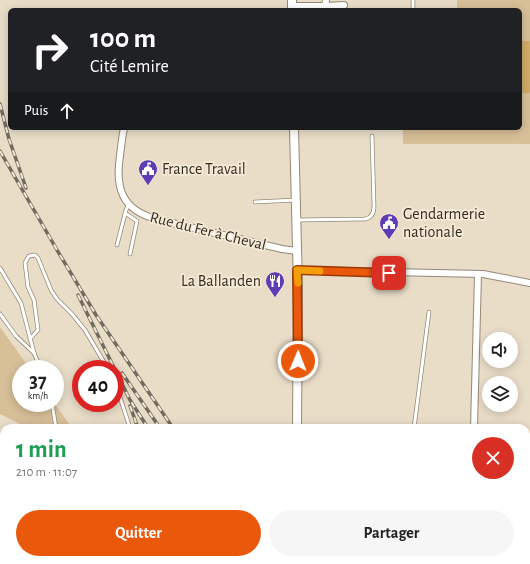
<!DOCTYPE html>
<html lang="fr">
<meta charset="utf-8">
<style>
:root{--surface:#fff;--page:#f6f6f6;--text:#222;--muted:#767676;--accent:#ea580c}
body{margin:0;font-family:"Alegreya Sans",sans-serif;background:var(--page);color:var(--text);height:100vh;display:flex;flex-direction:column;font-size:15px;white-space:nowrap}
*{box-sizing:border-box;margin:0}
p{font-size:13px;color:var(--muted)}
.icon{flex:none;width:22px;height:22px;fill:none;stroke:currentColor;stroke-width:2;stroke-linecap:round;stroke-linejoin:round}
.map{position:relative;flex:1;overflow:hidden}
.details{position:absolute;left:0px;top:424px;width:530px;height:140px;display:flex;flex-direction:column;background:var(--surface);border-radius:12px 12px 0 0;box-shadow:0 2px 10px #0003}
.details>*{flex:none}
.hud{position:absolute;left:8px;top:8px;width:514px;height:122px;border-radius:6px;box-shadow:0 2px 10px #0003;background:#202124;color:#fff;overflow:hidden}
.fabs{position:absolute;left:482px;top:332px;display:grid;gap:8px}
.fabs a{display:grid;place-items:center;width:36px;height:36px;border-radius:50%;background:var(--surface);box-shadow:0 2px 10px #0003;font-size:20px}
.speed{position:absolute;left:12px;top:360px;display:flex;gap:8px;font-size:20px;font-weight:700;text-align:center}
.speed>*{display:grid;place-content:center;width:52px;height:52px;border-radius:50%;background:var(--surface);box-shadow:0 2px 10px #0003;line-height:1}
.speed small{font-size:10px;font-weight:400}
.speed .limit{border:6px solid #d22;background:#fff;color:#111}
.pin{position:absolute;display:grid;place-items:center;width:34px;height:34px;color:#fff;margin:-17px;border-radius:8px;box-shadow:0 2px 6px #0006}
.me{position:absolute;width:44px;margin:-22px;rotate:1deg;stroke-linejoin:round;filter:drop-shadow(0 0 3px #0008)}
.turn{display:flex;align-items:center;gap:14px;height:84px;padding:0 16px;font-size:18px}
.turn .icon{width:52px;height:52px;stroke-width:2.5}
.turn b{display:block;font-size:28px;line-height:34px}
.then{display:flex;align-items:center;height:38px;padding:0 16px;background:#0003;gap:8px;font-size:15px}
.round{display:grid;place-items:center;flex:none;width:42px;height:42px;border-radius:21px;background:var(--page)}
.head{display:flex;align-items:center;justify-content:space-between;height:68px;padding:0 16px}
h1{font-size:24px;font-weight:600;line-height:30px;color:#1e9e55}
.cta{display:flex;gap:8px;margin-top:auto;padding:8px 16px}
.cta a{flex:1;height:46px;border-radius:24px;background:var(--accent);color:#fff;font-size:16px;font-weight:600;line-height:46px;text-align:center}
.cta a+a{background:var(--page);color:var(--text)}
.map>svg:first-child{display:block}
.green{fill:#d7bf98}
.water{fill:#d1ac69}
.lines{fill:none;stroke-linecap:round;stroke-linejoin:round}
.service-casing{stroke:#948977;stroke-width:4.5}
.minor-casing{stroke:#948977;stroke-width:8}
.tertiary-casing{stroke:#948977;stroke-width:10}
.service{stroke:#fff;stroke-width:3}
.minor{stroke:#fff;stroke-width:6}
.tertiary{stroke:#fff;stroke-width:8}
.rail-casing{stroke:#726b5f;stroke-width:3.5}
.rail{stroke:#f6ead5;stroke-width:2;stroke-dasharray:6;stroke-linecap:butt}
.route-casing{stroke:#983908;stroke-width:10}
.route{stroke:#ea580c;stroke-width:7}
.slow{stroke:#f59e0b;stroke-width:7}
.labels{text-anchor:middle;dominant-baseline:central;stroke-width:3.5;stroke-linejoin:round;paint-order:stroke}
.poi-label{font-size:16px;fill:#322d26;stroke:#f6ead5;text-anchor:start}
.street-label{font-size:16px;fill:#322d26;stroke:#f6ead5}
</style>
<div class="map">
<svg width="530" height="564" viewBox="0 0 530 564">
<rect width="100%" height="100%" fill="#e9ddc8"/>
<g class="green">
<polygon points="457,0 530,0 530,144 403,144 403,128 520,128 520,10 415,10 415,9 457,10"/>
<polygon points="0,327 30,369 21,369 21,403 54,403 72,428 28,428 0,414"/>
</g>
<rect class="water" x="520" y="41" width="10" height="52"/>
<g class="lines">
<g class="service-casing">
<g id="service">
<polyline points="413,10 413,0"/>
<polyline points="255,202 296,200"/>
<polyline points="125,213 137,221 130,254"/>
<path d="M 296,220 L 365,219 C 371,218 374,213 374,206 L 372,136"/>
<polyline points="117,245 126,210 129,204"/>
<polyline points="0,268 21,303 34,353 41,369"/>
<polyline points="0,314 16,336 34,353"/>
<polyline points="30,339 38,330 34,300 28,287 25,263 27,259 29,256 35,255 38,258 51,290 57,299 72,314 85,330 108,369"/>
<polyline points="115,382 130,428"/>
<polyline points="52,403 56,428"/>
<polyline points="414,428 429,312"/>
</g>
</g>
<g class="minor-casing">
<g id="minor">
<polyline points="326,0 325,6 344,5"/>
<polyline points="292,6 325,6"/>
<path d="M 124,128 C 122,137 121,147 120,156 C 115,188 122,210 156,219 L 282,249 L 297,251"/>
<polyline points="297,270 483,274 530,283"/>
<polyline points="474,428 478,274"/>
<polyline points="526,446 530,446"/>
<polyline points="0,459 4,460"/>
<polyline points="151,560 154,564"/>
<polyline points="439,560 466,564"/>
<polyline points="490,560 491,564"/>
<polyline points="22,564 23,560"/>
<polyline points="95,564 96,560"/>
</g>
</g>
<g class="tertiary-casing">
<g id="tertiary">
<polyline points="292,10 292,0"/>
<polyline points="294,128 298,287 297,428"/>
<polyline points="316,560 319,564"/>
</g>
</g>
<use href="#service" class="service"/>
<use href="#minor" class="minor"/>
<use href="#tertiary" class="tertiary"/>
<g class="rail-casing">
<g id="rail">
<polyline points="0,104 9,139 26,188"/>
<polyline points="0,151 57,250 96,315 173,428"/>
<polyline points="78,295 130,400 148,428"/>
<polyline points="122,373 160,428"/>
<polyline points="130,406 138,428"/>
<polyline points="222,560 225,564"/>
<polyline points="237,560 240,564"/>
<polyline points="247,560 250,564"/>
<polyline points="266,560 269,564"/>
</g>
</g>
<use href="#rail" class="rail"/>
</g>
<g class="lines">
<g class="route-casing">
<polyline id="route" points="298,361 297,270 389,273"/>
</g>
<use href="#route" class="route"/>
<polyline class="slow" points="298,283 297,270 320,271"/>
</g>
<defs>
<g id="civic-pin" transform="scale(1)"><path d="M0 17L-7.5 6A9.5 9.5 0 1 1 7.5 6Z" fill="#5d3cb4" stroke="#f6ead5"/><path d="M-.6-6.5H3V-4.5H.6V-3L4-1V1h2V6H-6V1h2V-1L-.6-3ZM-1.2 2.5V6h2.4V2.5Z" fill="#fff"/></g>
<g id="restaurant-pin" transform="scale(1)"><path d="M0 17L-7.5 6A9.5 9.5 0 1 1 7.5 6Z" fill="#5d3cb4" stroke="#f6ead5"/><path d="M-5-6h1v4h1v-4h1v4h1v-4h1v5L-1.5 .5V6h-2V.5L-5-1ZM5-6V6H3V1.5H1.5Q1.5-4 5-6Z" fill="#fff"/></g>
</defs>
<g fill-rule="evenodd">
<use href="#civic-pin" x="148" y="169"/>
<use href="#civic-pin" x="389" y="223"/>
<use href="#restaurant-pin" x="275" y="281"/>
</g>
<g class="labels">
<g class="poi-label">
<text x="162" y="169">France Travail</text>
<text x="403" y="214">Gendarmerie<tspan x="403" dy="18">nationale</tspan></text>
<text x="261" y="281" text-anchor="end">La Ballanden</text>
</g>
<g class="street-label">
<text transform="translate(208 231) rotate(14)">Rue du Fer à Cheval</text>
</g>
</g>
</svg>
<div class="fabs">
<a><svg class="icon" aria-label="sound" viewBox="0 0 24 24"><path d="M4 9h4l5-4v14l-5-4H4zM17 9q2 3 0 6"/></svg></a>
<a><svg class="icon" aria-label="layers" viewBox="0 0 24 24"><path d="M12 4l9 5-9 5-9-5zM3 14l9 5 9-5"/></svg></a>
</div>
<div class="speed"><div>37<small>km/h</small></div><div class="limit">40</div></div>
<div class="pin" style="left:389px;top:273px;background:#d93025"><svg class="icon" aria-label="arrive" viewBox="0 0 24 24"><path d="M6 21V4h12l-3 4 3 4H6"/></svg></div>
<svg class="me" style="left:298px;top:361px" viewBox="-20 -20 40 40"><circle r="17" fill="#ea580c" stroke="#fff" stroke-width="3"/><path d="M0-11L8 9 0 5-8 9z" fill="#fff"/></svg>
<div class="hud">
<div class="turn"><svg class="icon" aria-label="right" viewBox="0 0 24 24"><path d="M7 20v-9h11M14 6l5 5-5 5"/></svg><div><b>100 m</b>Cité Lemire</div></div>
<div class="then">Puis<svg class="icon" aria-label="ahead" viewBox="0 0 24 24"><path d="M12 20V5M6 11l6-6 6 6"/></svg></div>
</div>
<section class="details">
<div class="head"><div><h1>1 min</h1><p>210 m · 11:07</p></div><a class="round" style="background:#d93025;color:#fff"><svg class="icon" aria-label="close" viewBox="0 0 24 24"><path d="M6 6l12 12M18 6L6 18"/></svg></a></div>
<div class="cta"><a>Quitter</a><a>Partager</a></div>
</section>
</div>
